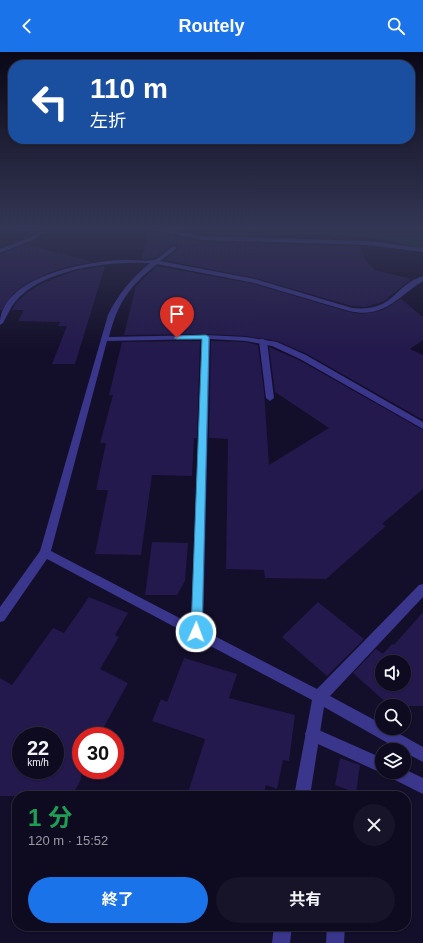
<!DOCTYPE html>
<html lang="ja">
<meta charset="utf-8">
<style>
:root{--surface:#0e0a1f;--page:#171328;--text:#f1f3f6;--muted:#9b9aa4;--line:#2e2b3d;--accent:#1a73e8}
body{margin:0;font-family:Helvetica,"Noto Sans JP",sans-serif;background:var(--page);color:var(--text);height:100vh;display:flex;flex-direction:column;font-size:15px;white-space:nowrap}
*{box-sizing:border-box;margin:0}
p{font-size:13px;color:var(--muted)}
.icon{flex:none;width:22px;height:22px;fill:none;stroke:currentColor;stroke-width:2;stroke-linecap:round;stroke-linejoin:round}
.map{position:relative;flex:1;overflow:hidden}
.sheet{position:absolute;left:12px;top:739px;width:399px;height:140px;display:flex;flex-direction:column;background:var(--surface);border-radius:16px;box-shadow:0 1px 3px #0004,0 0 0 1px var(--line)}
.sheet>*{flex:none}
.hud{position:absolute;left:8px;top:8px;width:407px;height:84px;border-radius:16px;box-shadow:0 1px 3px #0004,0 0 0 1px var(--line);background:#1a4fa0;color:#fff;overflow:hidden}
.fabs{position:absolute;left:375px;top:603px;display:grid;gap:8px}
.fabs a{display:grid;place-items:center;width:36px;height:36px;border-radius:50%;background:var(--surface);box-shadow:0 1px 3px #0004,0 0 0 1px var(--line);font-size:20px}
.speed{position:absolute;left:12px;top:675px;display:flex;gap:8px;font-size:20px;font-weight:700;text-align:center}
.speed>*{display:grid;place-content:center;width:52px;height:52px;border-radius:50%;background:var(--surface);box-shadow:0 1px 3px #0004,0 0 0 1px var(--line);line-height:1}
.speed small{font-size:10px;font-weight:400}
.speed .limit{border:6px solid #d22;background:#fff;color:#111}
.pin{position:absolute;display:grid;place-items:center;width:34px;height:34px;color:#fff;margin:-41px -17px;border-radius:50% 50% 50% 0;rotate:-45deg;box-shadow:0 0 4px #0007}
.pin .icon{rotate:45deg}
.me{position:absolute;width:44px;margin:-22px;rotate:2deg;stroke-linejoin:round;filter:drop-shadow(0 0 3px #0008)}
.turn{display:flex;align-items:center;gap:14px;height:84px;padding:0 16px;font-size:18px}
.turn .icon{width:52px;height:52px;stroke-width:2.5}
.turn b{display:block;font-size:28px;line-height:34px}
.round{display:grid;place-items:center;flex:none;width:42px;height:42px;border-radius:21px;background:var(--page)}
.overview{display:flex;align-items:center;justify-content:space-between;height:68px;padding:0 16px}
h1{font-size:24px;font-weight:700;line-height:30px;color:#1e9e55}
.cta{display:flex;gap:8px;margin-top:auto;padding:8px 16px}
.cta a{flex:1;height:46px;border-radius:24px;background:var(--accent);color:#fff;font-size:16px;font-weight:700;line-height:46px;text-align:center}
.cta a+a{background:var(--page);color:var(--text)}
header{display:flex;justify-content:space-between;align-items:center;height:52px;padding:0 16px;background:var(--accent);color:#fff;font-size:18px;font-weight:700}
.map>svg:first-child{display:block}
.green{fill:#113432}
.building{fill:#23194c;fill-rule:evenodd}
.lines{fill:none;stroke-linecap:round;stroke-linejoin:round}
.service{fill:#39368c;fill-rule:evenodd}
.minor{fill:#39368c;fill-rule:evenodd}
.route{fill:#4fc3f7;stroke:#337fa1}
</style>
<header><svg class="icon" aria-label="back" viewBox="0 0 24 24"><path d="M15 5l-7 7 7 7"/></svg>Routely<svg class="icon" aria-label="search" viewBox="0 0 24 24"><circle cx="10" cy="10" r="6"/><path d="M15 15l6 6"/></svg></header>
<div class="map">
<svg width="423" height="891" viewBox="0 0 423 891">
<rect width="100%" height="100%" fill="#130e29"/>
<path class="green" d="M 178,175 L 423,175 L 423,196 C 412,194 401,191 390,189 C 359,183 324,182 293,182 C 251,183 218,188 178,175 Z"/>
<g class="building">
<polygon points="149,178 202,190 360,194 365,208 375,218 411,227 384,249 366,255 352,254 255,226 164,208 178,197 178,195 175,193 171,194 156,206 142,207"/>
<polygon points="26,192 92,210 66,215 46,222 28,231 13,242 2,258 0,258 0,202"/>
<polygon points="105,214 75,312 52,312 67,274 58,274 60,270 18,269 24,258 12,258 16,251 28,240 43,231 78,218"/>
<polygon points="157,214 254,232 349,260 361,262 381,259 401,247 423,265 423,288 410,297 423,303 423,368 307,302 277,289 246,284 206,282 124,283 136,234"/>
<polygon points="200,289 197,386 194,386 192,424 152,423 141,503 95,502 108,438 96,438 106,391 100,391 113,343 109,343 122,290"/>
<polygon points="211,289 246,290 258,293 264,339 269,413 329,376 275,340 269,295 299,308 423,378 423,437 382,472 386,474 326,527 265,526 264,518 226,517 228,387 209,386"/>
<polygon points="152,490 188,491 185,529 177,543 145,543"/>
<path d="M 89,545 L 128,561 L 115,583 L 119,585 L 100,617 L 128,631 L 99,684 L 81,684 L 81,727 L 72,744 L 0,744 L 0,626 L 12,633 L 53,576 L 64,581 ZM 21,684 L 55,684 L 55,718 L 21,718 Z"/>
<polygon points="318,550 364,587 327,624 282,585"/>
<path d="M 423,560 L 423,654 L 390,654 L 353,621 L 376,597 L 383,602 L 392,592 L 394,593 ZM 382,610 L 404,610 L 404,632 L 382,632 Z"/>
<polygon points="184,606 237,622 229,646 295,663 289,709 283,708 277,737 266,733 263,744 187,744 205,687 152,669 161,647 167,650"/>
<polygon points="340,706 360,713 356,741 335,733"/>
</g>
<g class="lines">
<g class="service">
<polygon points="260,287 263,287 267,289 274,346 270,349 266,346 259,289"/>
<polygon points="312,675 382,706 382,720 385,720 382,721 377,719 307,687 305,682 307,677"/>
<polygon points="404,717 423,726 423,742 389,725 387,720 404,720"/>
<polygon points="327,874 345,874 344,891 326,891"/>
</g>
<g class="minor">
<polygon points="6,175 52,175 35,187 0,201 0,197 31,185 43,177 19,179"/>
<polygon points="141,175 150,175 202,184 367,189 423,196 423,200 367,193 202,188"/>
<path d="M 174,194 L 177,196 L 176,197 L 160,209 L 255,227 L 352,256 C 395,260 391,235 423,224 L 423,229 C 396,246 384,267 349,259 L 254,231 L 157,212 C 129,235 118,250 109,285 L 206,283 L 246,285 L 277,290 L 306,303 L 423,370 L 423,377 L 300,307 L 272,294 L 246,289 L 210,287 L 203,578 L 317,637 L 419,533 L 423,532 L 423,545 L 330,644 L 382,672 L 382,676 L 389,676 L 423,695 L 423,710 L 404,700 L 404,698 L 400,698 L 324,655 L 310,744 L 294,744 L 312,648 L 47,507 L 4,569 L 0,570 L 0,555 L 40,499 L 108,263 C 118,242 132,226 150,211 C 109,209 43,216 15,250 C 10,256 7,264 3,271 L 0,273 C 0,225 84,210 120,208 C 128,207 148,210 154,208 C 161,206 167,197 174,194 ZM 202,287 L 191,572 L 51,499 L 107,289 Z"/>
<polygon points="274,874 292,874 290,891 272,891"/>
</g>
</g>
<linearGradient id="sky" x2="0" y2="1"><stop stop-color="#0a0817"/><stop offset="0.59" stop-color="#333654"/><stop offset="1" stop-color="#333654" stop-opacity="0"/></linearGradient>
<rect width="423" height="299" fill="url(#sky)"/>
<polygon class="route" points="206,283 209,285 202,580 200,584 196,585 193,584 191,580 202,287 177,287 174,286 177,284"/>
</svg>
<div class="fabs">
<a><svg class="icon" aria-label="sound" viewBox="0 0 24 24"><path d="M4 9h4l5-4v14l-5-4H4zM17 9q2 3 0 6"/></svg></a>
<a><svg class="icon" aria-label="search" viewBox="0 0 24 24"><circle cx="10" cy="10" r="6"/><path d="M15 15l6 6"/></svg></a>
<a><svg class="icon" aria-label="layers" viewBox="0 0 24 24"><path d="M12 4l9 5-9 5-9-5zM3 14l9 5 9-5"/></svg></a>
</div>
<div class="speed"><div>22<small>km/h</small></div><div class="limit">30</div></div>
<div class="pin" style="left:177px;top:286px;background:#d93025"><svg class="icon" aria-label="arrive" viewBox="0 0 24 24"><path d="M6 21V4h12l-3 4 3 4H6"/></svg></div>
<svg class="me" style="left:196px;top:580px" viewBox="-20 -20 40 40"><circle r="17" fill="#4fc3f7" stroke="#fff" stroke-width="3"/><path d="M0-11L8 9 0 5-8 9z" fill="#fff"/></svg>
<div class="hud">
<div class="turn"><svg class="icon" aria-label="left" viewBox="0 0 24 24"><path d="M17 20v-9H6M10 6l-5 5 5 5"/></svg><div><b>110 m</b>左折</div></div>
</div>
<section class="sheet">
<div class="overview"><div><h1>1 分</h1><p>120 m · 15:52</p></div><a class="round"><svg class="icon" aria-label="close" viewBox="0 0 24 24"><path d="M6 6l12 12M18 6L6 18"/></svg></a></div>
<div class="cta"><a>終了</a><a>共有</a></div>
</section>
</div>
